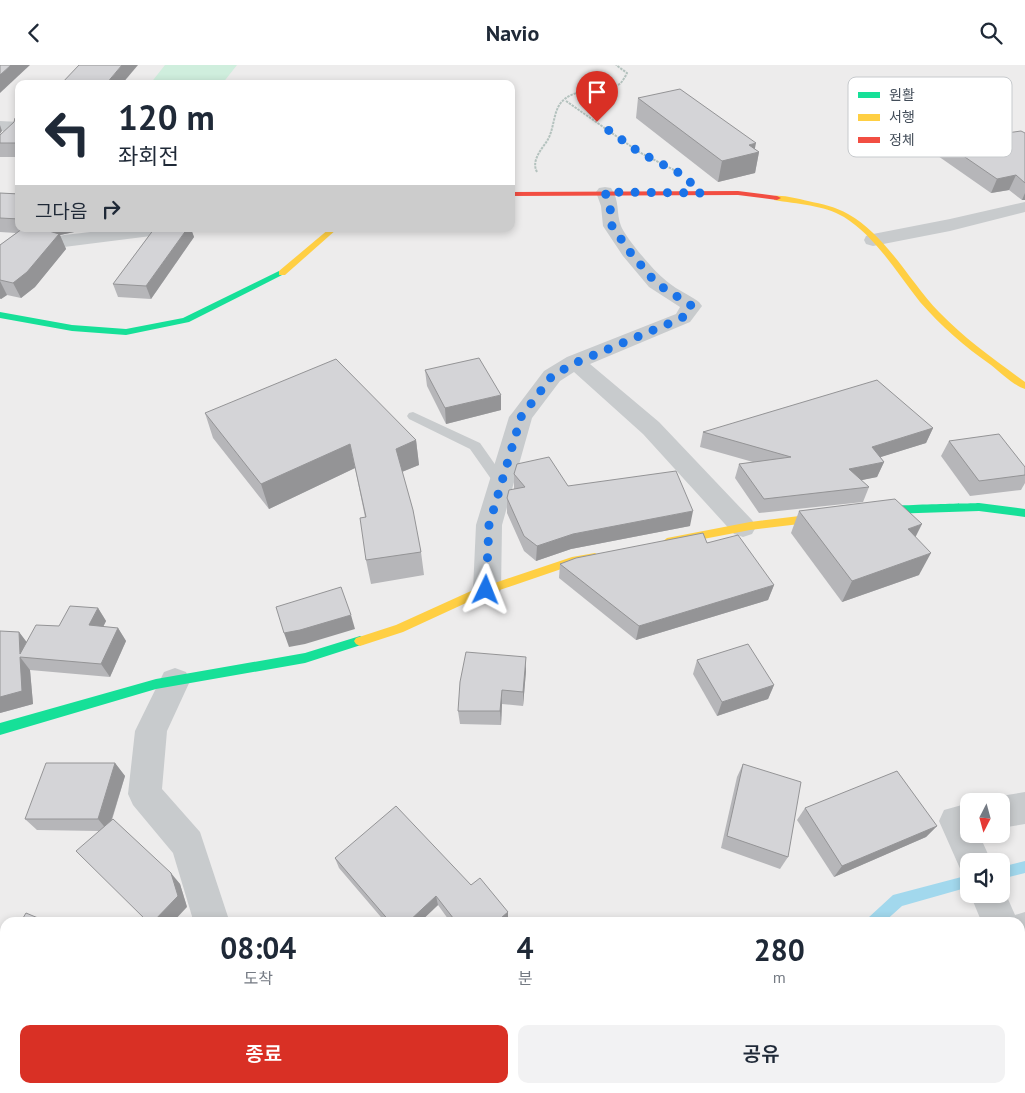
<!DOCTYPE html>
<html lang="ko">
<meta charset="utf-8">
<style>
:root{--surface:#fff;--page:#f2f2f3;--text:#1f2937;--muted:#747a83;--accent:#d93025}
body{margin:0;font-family:"PT Sans","Noto Sans KR",sans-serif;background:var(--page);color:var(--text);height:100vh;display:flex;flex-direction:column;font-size:19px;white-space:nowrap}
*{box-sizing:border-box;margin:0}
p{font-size:16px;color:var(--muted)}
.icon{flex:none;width:28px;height:28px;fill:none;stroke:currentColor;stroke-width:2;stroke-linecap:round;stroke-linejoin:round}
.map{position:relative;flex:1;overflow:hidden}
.side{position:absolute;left:0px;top:852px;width:1025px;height:176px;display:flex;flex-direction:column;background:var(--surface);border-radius:15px 15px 0 0;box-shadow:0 2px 8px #0003}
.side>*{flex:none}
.guide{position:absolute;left:15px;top:15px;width:500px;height:152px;border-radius:10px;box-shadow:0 2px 8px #0003;background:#fff;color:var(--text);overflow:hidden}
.needle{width:32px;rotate:186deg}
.fabs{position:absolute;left:960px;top:728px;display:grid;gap:10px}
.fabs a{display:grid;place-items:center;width:50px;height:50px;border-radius:10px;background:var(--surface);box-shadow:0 2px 8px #0003;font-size:25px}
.pin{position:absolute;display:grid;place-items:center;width:42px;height:42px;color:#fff;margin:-51px -21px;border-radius:50% 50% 50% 0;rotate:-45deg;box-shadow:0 0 5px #0007}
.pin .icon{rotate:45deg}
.me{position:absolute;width:55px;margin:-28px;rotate:2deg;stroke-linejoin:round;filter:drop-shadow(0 0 4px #0008)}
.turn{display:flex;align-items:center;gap:18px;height:105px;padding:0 20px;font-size:22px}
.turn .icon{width:65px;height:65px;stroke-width:2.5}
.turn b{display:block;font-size:35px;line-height:42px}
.then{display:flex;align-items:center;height:48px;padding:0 20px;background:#0003;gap:10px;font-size:19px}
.eta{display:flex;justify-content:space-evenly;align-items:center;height:85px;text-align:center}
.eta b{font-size:30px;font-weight:600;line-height:35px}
.cta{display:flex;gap:10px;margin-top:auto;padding:10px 20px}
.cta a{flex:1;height:58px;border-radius:10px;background:var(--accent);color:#fff;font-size:20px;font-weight:600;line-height:58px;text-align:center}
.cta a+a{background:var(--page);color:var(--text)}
header{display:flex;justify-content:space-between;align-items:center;height:65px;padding:0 20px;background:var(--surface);font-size:22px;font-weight:600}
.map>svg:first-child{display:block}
.green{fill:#cfeedd}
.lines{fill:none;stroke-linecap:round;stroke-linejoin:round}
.stream{fill:#a2d8ed;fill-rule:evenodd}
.path{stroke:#b4c2be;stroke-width:2;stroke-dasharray:2.5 1;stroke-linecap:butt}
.lane{fill:#c8cbcd;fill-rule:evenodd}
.street{fill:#c8cbcd;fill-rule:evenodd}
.fast{fill:#16e098;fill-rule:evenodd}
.slow{fill:#ffcf43;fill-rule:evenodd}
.jam{fill:#f24e42;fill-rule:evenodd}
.wall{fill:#b6b6b9}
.shaded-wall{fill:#949496}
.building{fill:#d4d4d7;stroke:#949496}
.route{stroke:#1a73e8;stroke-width:9;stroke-dasharray:0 16.2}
.key{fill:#fff;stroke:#c7cacd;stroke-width:1}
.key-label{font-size:14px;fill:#434d59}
</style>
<header><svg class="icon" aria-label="back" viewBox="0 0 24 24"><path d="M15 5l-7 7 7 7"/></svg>Navio<svg class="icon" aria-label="search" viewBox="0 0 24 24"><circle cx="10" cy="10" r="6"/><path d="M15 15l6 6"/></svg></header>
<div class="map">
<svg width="1025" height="1028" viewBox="0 0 1025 1028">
<rect width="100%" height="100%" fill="#edecec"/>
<polygon class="green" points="165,0 237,0 222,19 150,19"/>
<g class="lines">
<g class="stream">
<polygon points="1025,796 1025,808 1001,814 1001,802"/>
<polygon points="969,810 969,822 902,841 883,858 867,858 868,853 893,830"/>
<polygon points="721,1024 736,1024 735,1028 720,1028"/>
</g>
<g class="path">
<polyline points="566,36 639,87 674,105"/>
<path d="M 537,107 C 531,96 541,85 547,76 C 554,65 553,49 560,39 C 572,22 598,28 614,22 C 621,20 624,14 627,8 L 616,0"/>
</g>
<polygon class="lane" points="413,347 480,378 506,415 508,418 506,421 496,421 470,384 409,354 407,351 409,348"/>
<g class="street">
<polygon points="0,56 19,57 19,67 0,66"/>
<path d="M 605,122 L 611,123 C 620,136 616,148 621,161 C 625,172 653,205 663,213 C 673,223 688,229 699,237 L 702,241 L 690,257 L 590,299 L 659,357 L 752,455 L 756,462 L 752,469 L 743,472 L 734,469 L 643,369 L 574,307 L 560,316 L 532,353 L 502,460 L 501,525 L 497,533 L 487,536 L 477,533 L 473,525 L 476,460 L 509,352 L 513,347 L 544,306 L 567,292 L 676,249 L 680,242 L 649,222 L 623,191 L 603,161 L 601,141 L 596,127 L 599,123 Z"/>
<polygon points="1025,137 1025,147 950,166 873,181 866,179 864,175 866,171 873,169 950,154"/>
<polygon points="117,164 168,164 166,168 159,170 64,182 57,180 55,176 57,172 64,170"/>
<polygon points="175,603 186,607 190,616 167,666 162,724 200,767 230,858 194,858 173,788 133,740 128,729 135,666 164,607"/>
<polygon points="1025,727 1025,759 1001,763 1001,736 989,736 1001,731"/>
<polygon points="969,738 969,769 979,769 991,796 969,796 969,811 962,808 939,756 944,745"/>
<polygon points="1001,818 1015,850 1025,847 1025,883 1020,884 1020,858 982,858 970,829 1001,829"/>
<polygon points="237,1024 279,1024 280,1028 238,1028"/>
<polygon points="803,1024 845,1024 844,1028 802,1028"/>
</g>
<g class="fast">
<polygon points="279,206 286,208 189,257 126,270 72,266 0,253 0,247 72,260 126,264 183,253"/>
<path d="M 979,438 L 1025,444 L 1025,452 L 979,446 L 888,449 L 858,452 L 853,448 C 860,439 961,439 979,438 Z"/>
<polygon points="360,571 364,573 366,576 364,579 305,598 156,624 0,670 0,658 156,614 305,588"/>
</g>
<g class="slow">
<path d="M 774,131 C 785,130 798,134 808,136 C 822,139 836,142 848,149 C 887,171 909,216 939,247 C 965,274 995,295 1025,317 L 1025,324 C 1013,320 1001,308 991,300 C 965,282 941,261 920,237 C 897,208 876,172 844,152 C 824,140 797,139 774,135 Z"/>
<polygon points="329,164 337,164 285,210 279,210 279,206"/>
<polygon points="858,444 863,448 858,452 750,465 667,481 662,477 667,473 750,457"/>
<polygon points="595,488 601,492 599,495 573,500 479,532 403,567 360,581 356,579 354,576 356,573 396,560 471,526 572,492"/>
</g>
<polygon class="jam" points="738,126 777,131 781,133 777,135 738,130 511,131 511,127"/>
</g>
<g class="wall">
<polygon points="638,33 755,84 759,87 755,108 718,117 636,53"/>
<polygon points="19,53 19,92 0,92 0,70"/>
<polygon points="1025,68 1025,135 1022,135 1009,125 991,128 938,91 943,77"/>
<polygon points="0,128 19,129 19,164 82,164 79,166 60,170 66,184 35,222 21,233 7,230 1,234 0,234 0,180 16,168 0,167"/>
<polygon points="154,164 191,164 194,172 151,234 118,232 113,219"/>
<polygon points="425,305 501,345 446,359 427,321"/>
<polygon points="205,348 416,375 419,400 402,407 421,487 424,510 371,519 366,495 365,452 355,403 269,444 213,373"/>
<polygon points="933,363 926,378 880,392 884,397 877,412 861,415 869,422 863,437 759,448 735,413 739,399 753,397 700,382 703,367"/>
<polygon points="949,376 1025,402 1025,418 1021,425 970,431 941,391"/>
<polygon points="514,409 568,421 690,461 571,484 536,496 524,486 507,448 507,433 514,424"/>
<polygon points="799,446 915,472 919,510 842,537 791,468"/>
<polygon points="707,478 774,520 768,535 636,575 559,513 560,499"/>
<polygon points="98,543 106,556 103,562 118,563 126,576 110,612 30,605 33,639 0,648 19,567 26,577"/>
<polygon points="697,595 774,620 768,634 717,651 693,609"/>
<polygon points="526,606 523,641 502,639 501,660 460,659 458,646"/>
<polygon points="115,698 125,711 112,755 180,819 187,842 99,766 37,765 25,754"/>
<polygon points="743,699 788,792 780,804 721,783 737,712"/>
<polygon points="805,743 937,761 926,772 834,812 797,755"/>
<polygon points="335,793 471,820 508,847 508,856 506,858 451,858 438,840 419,858 386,858 339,803"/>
<polygon points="912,1024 1009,1024 1010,1028 913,1028"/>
</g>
<g class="shaded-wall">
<polygon points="11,0 30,0 0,28 0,10"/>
<polygon points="122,0 138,0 122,19 106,19"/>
<polygon points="0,60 2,66 0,69"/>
<polygon points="756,78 754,88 759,87 755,108 718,117 722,96 749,80"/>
<polygon points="1016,110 1009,125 991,128 997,114"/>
<polygon points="1025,128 1025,135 1022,135"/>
<polygon points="48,164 82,164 79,166 60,170 66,184 35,222 21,233 13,218"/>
<polygon points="187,164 191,164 194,172 151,234 146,221"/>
<polygon points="0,216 7,230 1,234 0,233"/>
<polygon points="501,330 501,345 446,359 445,343"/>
<polygon points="933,363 926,378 865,397 872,382"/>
<polygon points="416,375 419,400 399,408 396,384"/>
<polygon points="350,379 355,403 269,444 261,419"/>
<polygon points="884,397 877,412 843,419 849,404"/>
<polygon points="693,446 690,461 571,484 536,496 537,481 573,469"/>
<polygon points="922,459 911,481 908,464"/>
<polygon points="931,488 919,510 842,537 852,516"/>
<polygon points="774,520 768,535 636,575 639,561"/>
<polygon points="98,543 106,556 97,574 89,560"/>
<polygon points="351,550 355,564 305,579 289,582 284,568"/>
<polygon points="118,563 126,576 110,612 101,599"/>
<polygon points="19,567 29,580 20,589"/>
<polygon points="20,592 30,605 33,639 0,648 0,632"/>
<polygon points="526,592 526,606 523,641 523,627"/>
<polygon points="774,620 768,634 717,651 722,637"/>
<polygon points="502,625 502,639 501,660 500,646"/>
<polygon points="115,698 125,711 108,766 98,754"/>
<polygon points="937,761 926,772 834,812 842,801"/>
<polygon points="171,808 180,819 187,842 172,858 152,858"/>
<polygon points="436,831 438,840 419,858 407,858"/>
<polygon points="508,847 508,856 506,858 495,858"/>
</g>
<g class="building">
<polygon points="0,0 11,0 0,10"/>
<polygon points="79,0 122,0 106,19 61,19"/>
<polygon points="680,24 756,78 749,80 759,87 722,96 638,33"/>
<polygon points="15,53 19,53 19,78 0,78 0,70 14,57"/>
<polygon points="1021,66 1025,68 1025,118 1016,110 997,114 943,77"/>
<polygon points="0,128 19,129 19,154 0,153"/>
<polygon points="22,164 48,164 49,166 59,169 27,207 13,218 0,215 0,180"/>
<polygon points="154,164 187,164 146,221 113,219"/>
<polygon points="479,293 501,330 445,343 425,305"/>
<polygon points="336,294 416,375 396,384 413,445 421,487 366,495 360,453 366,452 350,379 261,419 205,348"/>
<polygon points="877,315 933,363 872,382 884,397 849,404 869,422 764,434 739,399 791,392 703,367"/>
<polygon points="999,369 1025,402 1025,410 979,416 949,376"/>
<polygon points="549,392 568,421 676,406 693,446 573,469 537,481 524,471 507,433 509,425 525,422 514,409 517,399"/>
<polygon points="895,434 922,459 908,464 931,488 852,516 799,446"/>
<polygon points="703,468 707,478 738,470 774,520 639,561 560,499 576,493"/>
<polygon points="341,522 351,550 300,565 284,568 276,542"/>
<polygon points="70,541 98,543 89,560 118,563 101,599 20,592 22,626 0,632 0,566 19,567 20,589 36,560 59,561"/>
<polygon points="748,579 774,620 722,637 697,595"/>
<polygon points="466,587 526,592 523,627 502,625 500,646 458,646 460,617"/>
<polygon points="46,698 115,698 98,754 25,754"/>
<polygon points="743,699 801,717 788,792 727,771"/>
<polygon points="897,706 937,761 842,801 805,743"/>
<polygon points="396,741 471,820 480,813 508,847 495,858 457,858 436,831 407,858 391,858 335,793"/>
<polygon points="113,754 171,808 178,831 152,858 149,858 76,786"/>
<polygon points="26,848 50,858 20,858"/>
<polygon points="5,879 5,959 0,957 0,887"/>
<polygon points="926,1024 1009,1024 1010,1028 927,1028"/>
</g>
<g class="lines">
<polyline class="route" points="486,525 489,460 521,352 552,311 575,298 682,253 692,241 656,218 630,187 612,161 610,142 605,127 701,128 683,110 639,87 597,57"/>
</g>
<rect x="848" y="12" width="164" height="80" rx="8" class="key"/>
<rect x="858" y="27" width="22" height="6" fill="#16e098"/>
<rect x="858" y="49" width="22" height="7" fill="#ffcf43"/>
<rect x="858" y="72" width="22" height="6" fill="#f24e42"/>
<g class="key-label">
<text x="889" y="35">원활</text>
<text x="889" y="57">서행</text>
<text x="889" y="80">정체</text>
</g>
</svg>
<div class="fabs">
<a><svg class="needle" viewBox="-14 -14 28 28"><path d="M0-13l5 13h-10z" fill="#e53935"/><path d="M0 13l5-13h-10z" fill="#747a83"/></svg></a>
<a><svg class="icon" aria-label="sound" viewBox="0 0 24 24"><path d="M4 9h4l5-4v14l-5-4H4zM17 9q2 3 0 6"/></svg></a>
</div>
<div class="pin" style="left:597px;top:57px;background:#d93025"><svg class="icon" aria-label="arrive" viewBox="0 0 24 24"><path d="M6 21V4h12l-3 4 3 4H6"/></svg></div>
<svg class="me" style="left:486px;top:525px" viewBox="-20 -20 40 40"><path d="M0-17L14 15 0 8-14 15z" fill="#1a73e8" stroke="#fff" stroke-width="4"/></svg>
<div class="guide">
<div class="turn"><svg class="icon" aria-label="left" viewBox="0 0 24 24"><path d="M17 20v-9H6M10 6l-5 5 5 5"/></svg><div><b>120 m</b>좌회전</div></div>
<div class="then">그다음<svg class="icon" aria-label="right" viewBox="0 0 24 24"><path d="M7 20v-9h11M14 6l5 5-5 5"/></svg></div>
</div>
<section class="side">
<div class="eta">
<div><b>08:04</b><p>도착</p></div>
<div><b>4</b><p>분</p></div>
<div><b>280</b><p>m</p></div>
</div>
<div class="cta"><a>종료</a><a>공유</a></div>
</section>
</div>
